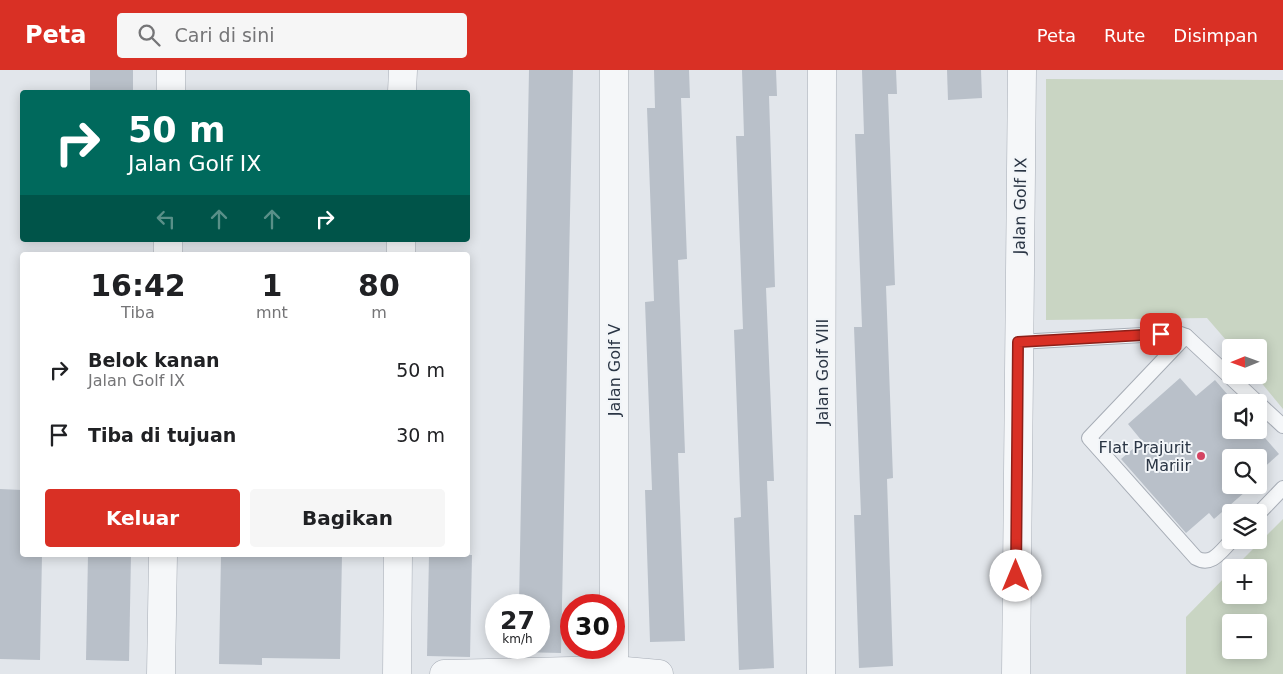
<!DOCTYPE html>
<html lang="id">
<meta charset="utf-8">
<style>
:root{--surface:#fff;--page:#f6f6f6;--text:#202124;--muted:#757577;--accent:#d93025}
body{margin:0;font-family:"DejaVu Sans",sans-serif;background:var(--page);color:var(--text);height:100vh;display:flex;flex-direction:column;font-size:19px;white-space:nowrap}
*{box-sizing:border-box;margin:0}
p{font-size:16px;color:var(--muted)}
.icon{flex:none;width:28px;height:28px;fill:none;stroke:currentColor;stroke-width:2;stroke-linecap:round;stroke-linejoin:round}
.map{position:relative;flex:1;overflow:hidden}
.panel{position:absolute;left:20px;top:182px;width:450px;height:305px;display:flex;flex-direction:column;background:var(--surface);border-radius:5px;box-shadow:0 2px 12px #0003}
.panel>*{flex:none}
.top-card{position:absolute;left:20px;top:20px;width:450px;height:152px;border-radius:5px;box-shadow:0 2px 12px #0003;background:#00695c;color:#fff;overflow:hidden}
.needle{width:32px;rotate:269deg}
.controls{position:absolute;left:1222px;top:269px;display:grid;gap:10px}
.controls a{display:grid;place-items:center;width:45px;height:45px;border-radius:5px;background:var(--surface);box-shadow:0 2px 12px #0003;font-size:25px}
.speed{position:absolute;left:485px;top:524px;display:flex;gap:10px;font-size:25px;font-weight:700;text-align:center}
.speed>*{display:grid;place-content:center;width:65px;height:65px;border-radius:50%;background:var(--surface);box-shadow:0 2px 12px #0003;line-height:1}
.speed small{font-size:12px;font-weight:400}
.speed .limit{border:8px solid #d22;background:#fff;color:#111}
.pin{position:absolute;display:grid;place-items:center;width:42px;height:42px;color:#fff;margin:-21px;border-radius:10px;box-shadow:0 2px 8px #0006}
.me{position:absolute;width:55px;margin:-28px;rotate:0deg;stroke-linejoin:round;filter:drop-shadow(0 0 4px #0008)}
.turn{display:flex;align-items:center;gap:18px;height:105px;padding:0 25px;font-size:22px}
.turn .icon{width:65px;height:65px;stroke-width:2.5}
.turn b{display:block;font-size:35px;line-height:42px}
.lanes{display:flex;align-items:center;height:48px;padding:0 25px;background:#0003;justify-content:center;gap:25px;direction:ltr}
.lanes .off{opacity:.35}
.eta{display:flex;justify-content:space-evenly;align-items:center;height:85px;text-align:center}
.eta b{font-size:30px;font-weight:700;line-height:35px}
.button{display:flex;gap:10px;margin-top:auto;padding:10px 25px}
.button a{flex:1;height:58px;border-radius:5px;background:var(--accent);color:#fff;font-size:20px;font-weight:700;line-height:58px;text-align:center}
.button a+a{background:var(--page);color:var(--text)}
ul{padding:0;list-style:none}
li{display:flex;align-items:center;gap:15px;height:65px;padding:0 25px}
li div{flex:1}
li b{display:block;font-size:19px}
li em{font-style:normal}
header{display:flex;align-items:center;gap:30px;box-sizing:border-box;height:70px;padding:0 25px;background:var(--accent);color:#fff}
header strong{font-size:24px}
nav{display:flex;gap:28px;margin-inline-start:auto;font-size:18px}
.search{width:350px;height:45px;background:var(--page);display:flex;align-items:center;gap:12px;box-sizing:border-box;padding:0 18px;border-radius:5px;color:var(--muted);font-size:19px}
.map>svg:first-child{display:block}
.green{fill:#c9d5c3;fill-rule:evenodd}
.building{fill:#b9c0c9}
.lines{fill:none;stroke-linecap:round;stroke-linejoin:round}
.lane-casing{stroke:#a7adb6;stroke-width:16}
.street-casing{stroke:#a7adb6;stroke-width:29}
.lane{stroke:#f5f7f9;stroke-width:14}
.street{stroke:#f5f7f9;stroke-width:28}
.route-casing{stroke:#8d1f18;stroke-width:12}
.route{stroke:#d93025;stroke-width:9}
.poi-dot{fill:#d44462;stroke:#f2f5f8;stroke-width:2}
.labels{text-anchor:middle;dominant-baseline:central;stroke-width:4;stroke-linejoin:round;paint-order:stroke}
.street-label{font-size:16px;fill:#2a3544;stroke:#f2f5f8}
.poi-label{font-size:16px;fill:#2a3544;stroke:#f2f5f8;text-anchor:end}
</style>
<header>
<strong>Peta</strong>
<div class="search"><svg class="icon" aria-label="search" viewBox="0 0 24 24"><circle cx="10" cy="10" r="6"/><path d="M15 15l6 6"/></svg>Cari di sini</div>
<nav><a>Peta</a><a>Rute</a><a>Disimpan</a></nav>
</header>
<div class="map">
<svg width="1283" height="604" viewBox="0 0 1283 604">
<rect width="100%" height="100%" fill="#e2e6eb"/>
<g class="green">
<polygon points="1046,9 1283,10 1283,339 1255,305 1259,305 1259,278 1232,277 1207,248 1046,250"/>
<path d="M 1283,449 L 1283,604 L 1186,604 L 1186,547 L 1231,501 L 1231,525 L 1259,525 L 1259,498 L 1235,497 ZM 1231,552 L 1259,552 L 1259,580 L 1231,580 Z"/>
</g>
<g class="building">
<rect x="90" y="0" width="43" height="22"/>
<polygon points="529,0 573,0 561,583 518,582 518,578 539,578 539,535 519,535"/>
<polygon points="654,0 689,0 690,28 681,28 687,189 678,190 685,383 678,383 685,571 650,572 645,420 652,420 645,232 654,231 647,38 655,38"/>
<polygon points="742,0 776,0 777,26 769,26 775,217 766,218 774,411 767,411 774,598 739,600 734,448 741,447 734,260 743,259 736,66 744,66"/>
<polygon points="862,0 896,0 897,24 888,24 895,215 886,216 893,408 887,409 893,596 859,598 854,445 861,445 854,257 862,257 855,64 864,64"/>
<polygon points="947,0 981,0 982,28 948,30"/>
<polygon points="1180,308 1196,326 1215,310 1234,332 1231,332 1231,360 1258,360 1279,384 1259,402 1259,388 1231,388 1231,415 1253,415 1214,449 1209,443 1186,463 1121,389 1142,371 1128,354"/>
<polygon points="0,419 22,420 22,485 42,485 40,590 0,589"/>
<polygon points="88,485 131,485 129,591 86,590"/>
<polygon points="221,485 342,485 340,589 262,588 262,595 219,594"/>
<polygon points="429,485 472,485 470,587 427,586"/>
</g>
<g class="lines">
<g class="lane-casing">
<g id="lane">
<path d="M 1186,266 L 1089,368 L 1196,488 C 1212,497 1221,481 1232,470"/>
<polyline points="1018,272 1178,263 1186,266 1257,332"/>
<polyline points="1259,334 1283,356"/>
<polyline points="1259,443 1283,418"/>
</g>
</g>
<g class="street-casing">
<g id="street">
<polyline points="614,0 614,600"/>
<polyline points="171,22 171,0"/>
<polyline points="402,22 403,0"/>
<polyline points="168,185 168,170"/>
<polyline points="401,185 401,170"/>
<polyline points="161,604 163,485"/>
<polyline points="397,604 398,485"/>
<polyline points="444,604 614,600 659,604"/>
<polyline points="821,604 822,0"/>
<polyline points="1016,604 1022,0"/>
</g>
</g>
<use href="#lane" class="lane"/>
<use href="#street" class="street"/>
</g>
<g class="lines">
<g class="route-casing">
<polyline id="route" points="1016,506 1018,272 1161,264"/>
</g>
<use href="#route" class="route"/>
</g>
<circle class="poi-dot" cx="1201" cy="386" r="5"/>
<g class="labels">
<g class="street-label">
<text transform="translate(1020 136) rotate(-89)">Jalan Golf IX</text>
<text transform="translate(614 300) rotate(-90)">Jalan Golf V</text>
<text transform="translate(822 302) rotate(-90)">Jalan Golf VIII</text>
</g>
<g class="poi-label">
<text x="1191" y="377">Flat Prajurit<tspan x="1191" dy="18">Mariir</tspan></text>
</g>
</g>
</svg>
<div class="controls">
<a><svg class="needle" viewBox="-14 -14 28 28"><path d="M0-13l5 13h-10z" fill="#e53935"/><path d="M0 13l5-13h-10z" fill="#757577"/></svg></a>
<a><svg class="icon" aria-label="sound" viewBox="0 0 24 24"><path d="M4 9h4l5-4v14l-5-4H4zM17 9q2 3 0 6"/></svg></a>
<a><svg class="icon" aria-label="search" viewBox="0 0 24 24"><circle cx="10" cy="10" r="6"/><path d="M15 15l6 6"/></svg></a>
<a><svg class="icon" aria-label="layers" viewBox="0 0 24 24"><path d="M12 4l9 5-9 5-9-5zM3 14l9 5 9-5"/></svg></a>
<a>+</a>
<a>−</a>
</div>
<div class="speed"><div>27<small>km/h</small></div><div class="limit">30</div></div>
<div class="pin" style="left:1161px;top:264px;background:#d93025"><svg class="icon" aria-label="arrive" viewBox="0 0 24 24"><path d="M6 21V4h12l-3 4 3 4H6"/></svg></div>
<svg class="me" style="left:1016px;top:506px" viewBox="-20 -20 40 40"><circle r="19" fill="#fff"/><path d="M0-13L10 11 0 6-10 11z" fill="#d93025"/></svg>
<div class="top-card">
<div class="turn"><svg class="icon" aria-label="right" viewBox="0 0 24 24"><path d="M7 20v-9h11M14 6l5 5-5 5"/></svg><div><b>50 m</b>Jalan Golf IX</div></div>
<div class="lanes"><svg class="icon off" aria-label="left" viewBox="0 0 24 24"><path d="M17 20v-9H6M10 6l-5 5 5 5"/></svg><svg class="icon off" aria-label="ahead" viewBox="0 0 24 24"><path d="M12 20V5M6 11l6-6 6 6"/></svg><svg class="icon off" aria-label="ahead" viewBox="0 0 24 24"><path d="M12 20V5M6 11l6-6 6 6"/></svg><svg class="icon" aria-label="right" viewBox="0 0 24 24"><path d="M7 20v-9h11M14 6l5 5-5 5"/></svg></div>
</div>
<section class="panel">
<div class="eta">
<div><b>16:42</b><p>Tiba</p></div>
<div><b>1</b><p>mnt</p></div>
<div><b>80</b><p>m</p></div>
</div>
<ul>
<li><svg class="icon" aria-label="right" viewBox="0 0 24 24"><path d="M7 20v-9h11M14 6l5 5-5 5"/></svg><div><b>Belok kanan</b><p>Jalan Golf IX</p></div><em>50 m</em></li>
<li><svg class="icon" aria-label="arrive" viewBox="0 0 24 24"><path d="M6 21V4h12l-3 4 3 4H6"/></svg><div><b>Tiba di tujuan</b></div><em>30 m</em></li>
</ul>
<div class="button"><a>Keluar</a><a>Bagikan</a></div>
</section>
</div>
